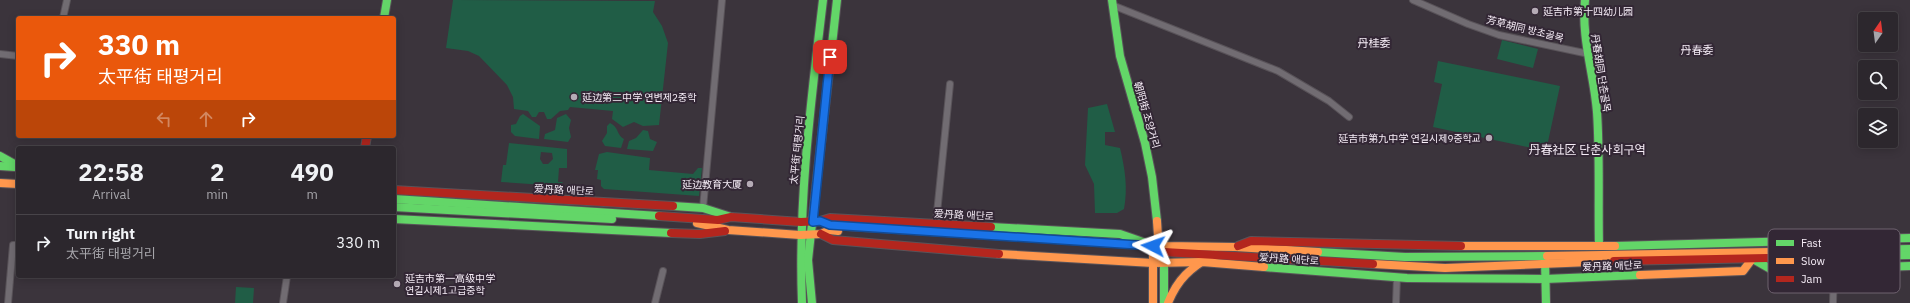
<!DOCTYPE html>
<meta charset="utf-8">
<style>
:root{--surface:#2c272d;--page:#342f35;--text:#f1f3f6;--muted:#a6a5aa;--line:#484449}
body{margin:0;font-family:"IBM Plex Sans","Noto Sans SC","Noto Sans KR",sans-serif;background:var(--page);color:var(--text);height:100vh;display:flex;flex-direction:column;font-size:15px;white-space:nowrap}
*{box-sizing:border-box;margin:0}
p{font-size:13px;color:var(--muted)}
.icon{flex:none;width:22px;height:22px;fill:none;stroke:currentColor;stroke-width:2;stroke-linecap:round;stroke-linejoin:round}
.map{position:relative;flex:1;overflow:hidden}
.panel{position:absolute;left:16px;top:146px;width:380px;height:132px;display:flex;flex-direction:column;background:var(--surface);border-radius:4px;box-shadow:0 2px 10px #0003,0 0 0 1px var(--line)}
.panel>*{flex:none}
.hud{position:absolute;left:16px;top:16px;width:380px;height:122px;border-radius:4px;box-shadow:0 2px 10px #0003,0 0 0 1px var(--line);background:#ea580c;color:#fff;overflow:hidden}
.needle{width:26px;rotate:14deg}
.tools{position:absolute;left:1858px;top:12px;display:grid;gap:8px}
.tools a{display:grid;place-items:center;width:40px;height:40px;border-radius:4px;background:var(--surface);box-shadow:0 2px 10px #0003,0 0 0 1px var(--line);font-size:20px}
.pin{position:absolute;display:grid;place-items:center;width:34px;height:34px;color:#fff;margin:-17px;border-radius:8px;box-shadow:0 2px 6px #0006}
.me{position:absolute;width:44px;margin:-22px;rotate:274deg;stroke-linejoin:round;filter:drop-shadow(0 0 3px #0008)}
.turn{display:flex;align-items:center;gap:14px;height:84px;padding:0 16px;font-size:18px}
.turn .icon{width:52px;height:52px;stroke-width:2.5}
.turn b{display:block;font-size:28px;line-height:34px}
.lanes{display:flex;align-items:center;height:38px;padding:0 16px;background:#0003;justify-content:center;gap:20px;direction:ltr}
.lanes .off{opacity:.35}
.eta{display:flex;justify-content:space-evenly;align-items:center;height:68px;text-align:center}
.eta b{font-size:24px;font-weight:700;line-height:28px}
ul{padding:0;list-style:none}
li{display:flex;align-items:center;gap:12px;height:56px;padding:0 16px;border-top:1px solid var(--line)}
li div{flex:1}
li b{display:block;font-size:15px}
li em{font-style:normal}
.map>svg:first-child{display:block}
.green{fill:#205d46;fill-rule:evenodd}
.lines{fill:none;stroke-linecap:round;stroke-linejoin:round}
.street-casing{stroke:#595359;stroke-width:8}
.fast-casing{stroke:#595359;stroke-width:10}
.slow-casing{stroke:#595359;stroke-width:10}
.jam-casing{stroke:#595359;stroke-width:10}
.street{stroke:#716c72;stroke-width:6}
.fast{stroke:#63d668;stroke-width:8}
.slow{stroke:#ff974d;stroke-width:8}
.jam{stroke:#b3261e;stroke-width:8}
.route-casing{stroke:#114b97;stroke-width:10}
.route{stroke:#1a73e8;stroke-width:7}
.poi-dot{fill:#b5acb6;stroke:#332735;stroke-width:1.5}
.labels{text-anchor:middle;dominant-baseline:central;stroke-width:4;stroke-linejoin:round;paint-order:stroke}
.poi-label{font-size:10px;fill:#f6edf7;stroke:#332735;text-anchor:start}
.street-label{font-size:10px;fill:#f6edf7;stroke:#332735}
.neighbourhood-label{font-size:11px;fill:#f6edf7;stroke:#332735}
.quarter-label{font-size:12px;fill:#f6edf7;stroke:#332735}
.key{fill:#332735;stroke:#6e626f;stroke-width:1}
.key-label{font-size:11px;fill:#f6edf7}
</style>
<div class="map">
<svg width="1910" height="303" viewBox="0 0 1910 303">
<rect width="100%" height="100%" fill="#3b343c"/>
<g class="green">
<polygon points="453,0 655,1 653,12 662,26 668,43 659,125 643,126 634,122 623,127 612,119 613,111 570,107 568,110 560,111 551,119 547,119 544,112 539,112 536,117 532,117 528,111 514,109 513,97 507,85 479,56 468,51 446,48"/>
<polygon points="1502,40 1538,49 1533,68 1497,59"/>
<polygon points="1438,61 1560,86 1546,151 1433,127 1442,84 1434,82"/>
<path d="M 1107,104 L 1115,132 L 1105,132 L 1105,145 L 1120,148 C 1125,169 1128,188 1124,209 L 1117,213 L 1095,213 L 1094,184 L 1085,165 L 1088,108 Z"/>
<polygon points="523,114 540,126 539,139 515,136 511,132 511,125 516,124 520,116"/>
<polygon points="566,114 571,120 569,128 571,137 568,142 544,139 545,134 555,130 557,118"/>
<path d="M 610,123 C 619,127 617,136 624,139 L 621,148 L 605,146 L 602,141 L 607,133 L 607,126 Z"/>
<polygon points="643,130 648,131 650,139 657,142 653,151 627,149 629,141 636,138"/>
<path d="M 509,143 L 567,149 L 567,168 L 559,168 L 558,182 L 563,182 L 559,186 L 501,182 L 503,165 L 506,165 ZM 541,152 L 552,153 L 553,159 L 548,164 L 543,164 L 540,159 Z"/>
<polygon points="607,152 650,158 649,170 693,174 698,168 702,168 699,196 604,189 601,186 601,180 597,179 598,170 595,170 599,154"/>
<polygon points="236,287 254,288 253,303 235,303"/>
</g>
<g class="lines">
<g class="street-casing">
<g id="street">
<polyline points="1413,0 1468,24 1499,35 1589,54"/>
<polyline points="1112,5 1278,71 1329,101 1349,117"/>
<polyline points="63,18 67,0"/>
<polyline points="0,54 18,56"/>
<polyline points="703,208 722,0"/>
<polyline points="936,223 950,84"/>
<polyline points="8,303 13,245 18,245"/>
<polyline points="283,303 287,276"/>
<polyline points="655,303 663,271"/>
<polyline points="1396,303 1397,277"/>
<polyline points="1833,303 1834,268"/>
</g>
</g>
<g class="fast-casing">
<g id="fast">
<polyline points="1112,0 1120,56 1145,143 1152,177 1157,221"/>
<path d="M 1585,0 C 1581,38 1594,74 1597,112 C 1600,156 1598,201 1599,246"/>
<polyline points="384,18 387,0"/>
<polyline points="0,156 18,166"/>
<polyline points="0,166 15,167"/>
<polyline points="394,199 659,216"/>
<polyline points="673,206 703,208 731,217"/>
<polyline points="394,207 612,219"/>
<polyline points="394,219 671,233"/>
<polyline points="991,227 1120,234 1146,243"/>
<polyline points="929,231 1164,246 1164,303"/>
<polyline points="1615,246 1910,238"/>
<polyline points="1318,252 1405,257 1547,256"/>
<polyline points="1771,252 1910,249"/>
<polyline points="1819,257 1910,255"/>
<polyline points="1753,259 1774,271 1910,266"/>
<polyline points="1545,260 1546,303"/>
<polyline points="1264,267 1407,278 1545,279 1640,275"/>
<path d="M 802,303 C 798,201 811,101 823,0"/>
<polyline points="812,303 808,260 837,0"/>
</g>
</g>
<g class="slow-casing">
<g id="slow">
<polyline points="0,183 18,184"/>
<polyline points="1157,221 1158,236 1164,246 1235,247 1318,252"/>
<polyline points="697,223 728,230 800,235 821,234 829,230 838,231"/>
<polyline points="1153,246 1153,303"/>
<polyline points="1461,246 1615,246"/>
<polyline points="999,254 1153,263 1202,262 1264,267"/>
<polyline points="1547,256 1771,252"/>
<polyline points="1373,264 1445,268 1614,261"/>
<polyline points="1640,275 1743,271 1752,259"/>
<path d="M 1168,303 C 1178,278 1190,269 1212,255"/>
</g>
</g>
<g class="jam-casing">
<g id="jam">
<polyline points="365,148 367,136"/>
<polyline points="394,190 673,206"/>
<polyline points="659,216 718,220 731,217 801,222 820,221 830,225 929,231"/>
<polyline points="820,221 830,218 991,227"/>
<polyline points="671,233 700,234 725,231"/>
<polyline points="821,234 833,240 999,254"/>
<polyline points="1238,246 1251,241 1461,246"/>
<polyline points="1164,252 1373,264"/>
<polyline points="1614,261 1819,257"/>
</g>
</g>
<use href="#street" class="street"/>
<use href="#fast" class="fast"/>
<use href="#slow" class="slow"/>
<use href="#jam" class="jam"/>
</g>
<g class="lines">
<g class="route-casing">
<polyline id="route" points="830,57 813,222 820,221 830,225 1153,246"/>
</g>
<use href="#route" class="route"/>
</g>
<g class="poi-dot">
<circle cx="1535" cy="11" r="4"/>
<circle cx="574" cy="97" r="4"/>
<circle cx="1489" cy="138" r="4"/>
<circle cx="750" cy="184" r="4"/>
<circle cx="397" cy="284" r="4"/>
</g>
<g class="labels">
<g class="poi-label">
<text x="1543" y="11">延吉市第十四幼儿园</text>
<text x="582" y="97">延边第二中学 연변제2중학</text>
<text x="1481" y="138" text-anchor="end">延吉市第九中学 연길시제9중학교</text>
<text x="742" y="184" text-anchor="end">延边教育大厦</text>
<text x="405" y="278">延吉市第一高级中学<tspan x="405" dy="12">연길시제1고급중학</tspan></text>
</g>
<g class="street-label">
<text transform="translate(1525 29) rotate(14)">芳草胡同 방초골목</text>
<text transform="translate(1601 73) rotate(81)">丹春胡同 단춘골목</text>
<text transform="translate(1147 115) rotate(74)">朝阳街 조양거리</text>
<text transform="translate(797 150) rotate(-84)">太平街 태평거리</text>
<text transform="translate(564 190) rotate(3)">爱丹路 애단로</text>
<text transform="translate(964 215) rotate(3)">爱丹路 애단로</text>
<text transform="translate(1289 259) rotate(4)">爱丹路 애단로</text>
<text transform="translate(1612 266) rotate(-2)">爱丹路 애단로</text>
</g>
<g class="neighbourhood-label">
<text x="1374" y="43">丹桂委</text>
<text x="1697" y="50">丹春委</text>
</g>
<g class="quarter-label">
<text x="1587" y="149">丹春社区 단춘사회구역</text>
</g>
</g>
<rect x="1768" y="229" width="132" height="64" rx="6" class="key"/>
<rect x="1776" y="240" width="18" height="6" fill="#63d668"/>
<rect x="1776" y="258" width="18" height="6" fill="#ff974d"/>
<rect x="1776" y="276" width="18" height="6" fill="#b3261e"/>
<g class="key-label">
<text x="1801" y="247">Fast</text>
<text x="1801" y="265">Slow</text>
<text x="1801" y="283">Jam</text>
</g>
</svg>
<div class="tools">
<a><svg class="needle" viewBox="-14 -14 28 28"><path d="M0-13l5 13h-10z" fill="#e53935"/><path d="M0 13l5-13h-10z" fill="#a6a5aa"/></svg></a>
<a><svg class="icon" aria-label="search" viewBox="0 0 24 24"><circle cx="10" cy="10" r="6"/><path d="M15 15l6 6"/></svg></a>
<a><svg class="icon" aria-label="layers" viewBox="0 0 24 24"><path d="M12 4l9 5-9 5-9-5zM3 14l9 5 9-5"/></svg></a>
</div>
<div class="pin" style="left:830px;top:57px;background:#d93025"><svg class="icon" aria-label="arrive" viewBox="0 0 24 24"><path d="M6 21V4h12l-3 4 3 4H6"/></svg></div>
<svg class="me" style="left:1153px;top:246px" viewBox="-20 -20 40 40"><path d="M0-17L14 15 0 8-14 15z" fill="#1a73e8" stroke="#fff" stroke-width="4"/></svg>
<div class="hud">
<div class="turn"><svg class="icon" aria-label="right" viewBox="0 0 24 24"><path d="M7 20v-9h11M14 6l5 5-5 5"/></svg><div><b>330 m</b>太平街 태평거리</div></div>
<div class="lanes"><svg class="icon off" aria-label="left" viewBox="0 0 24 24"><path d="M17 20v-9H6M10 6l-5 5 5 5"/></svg><svg class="icon off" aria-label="ahead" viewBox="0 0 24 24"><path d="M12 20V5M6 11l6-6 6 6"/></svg><svg class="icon" aria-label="right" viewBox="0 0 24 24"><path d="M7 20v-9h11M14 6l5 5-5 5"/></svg></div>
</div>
<section class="panel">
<div class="eta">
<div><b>22:58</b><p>Arrival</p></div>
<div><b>2</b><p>min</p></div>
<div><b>490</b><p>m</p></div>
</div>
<ul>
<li><svg class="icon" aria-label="right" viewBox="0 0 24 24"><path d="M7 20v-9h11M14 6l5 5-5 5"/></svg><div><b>Turn right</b><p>太平街 태평거리</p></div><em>330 m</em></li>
</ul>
</section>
</div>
